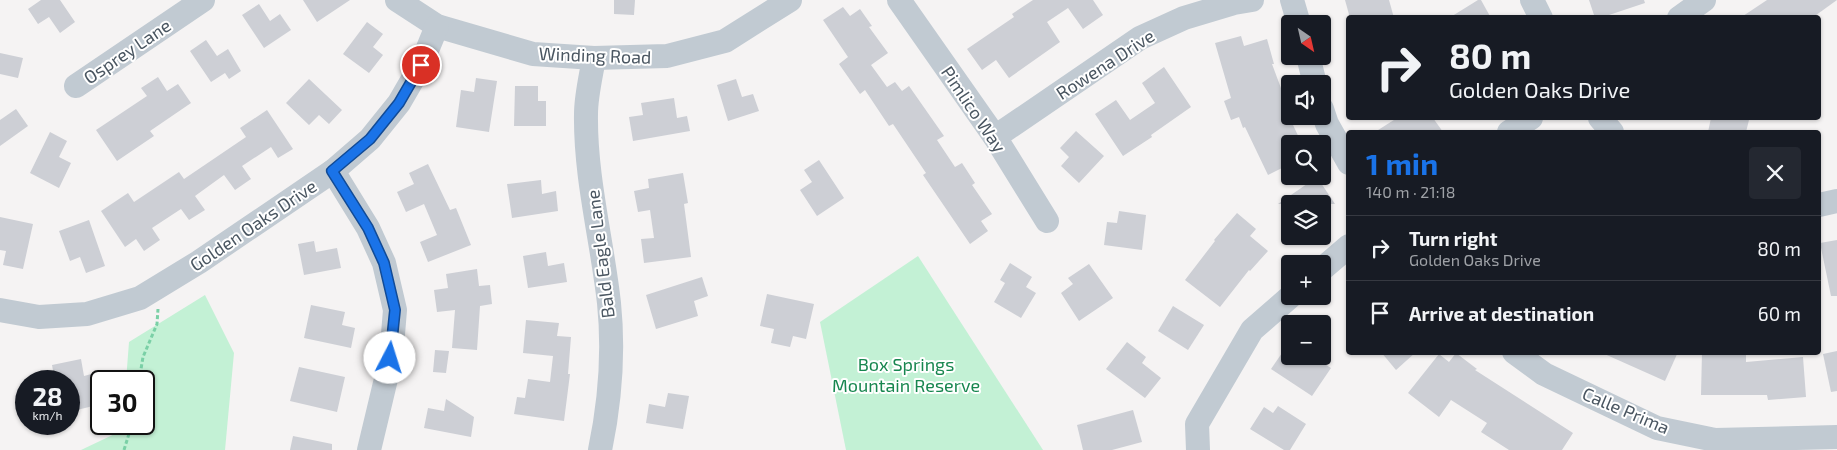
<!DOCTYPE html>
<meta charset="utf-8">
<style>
:root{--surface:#171b24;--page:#242831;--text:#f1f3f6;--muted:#9ea1a6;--line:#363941;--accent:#1a73e8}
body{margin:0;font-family:"Exo 2",sans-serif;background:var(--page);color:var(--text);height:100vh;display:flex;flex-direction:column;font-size:19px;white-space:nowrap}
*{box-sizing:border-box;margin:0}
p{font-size:16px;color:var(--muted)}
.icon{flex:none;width:28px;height:28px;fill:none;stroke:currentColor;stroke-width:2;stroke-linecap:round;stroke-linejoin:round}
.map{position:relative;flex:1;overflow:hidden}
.panel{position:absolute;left:1346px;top:130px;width:475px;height:225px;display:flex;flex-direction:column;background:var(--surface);border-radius:5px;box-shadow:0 1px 4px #0004}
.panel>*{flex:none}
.guide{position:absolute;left:1346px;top:15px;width:475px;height:105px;border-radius:5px;box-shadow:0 1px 4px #0004;background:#171b24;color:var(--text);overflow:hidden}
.needle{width:32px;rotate:146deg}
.controls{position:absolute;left:1281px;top:15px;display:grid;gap:10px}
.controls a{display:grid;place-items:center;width:50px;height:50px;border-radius:5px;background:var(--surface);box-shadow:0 1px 4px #0004;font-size:25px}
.speed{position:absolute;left:15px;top:370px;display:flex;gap:10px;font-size:25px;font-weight:700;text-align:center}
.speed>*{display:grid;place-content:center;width:65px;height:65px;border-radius:50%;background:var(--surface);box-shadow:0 1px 4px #0004;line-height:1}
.speed small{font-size:12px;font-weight:400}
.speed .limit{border:2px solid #111;border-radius:8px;background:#fff;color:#111}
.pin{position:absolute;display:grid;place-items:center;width:42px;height:42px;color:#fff;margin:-21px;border:2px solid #fff;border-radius:50%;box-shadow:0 1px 5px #0007}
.me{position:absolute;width:55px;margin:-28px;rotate:5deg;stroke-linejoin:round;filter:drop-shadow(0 0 4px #0008)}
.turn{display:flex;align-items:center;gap:18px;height:105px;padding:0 20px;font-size:22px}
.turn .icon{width:65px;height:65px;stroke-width:2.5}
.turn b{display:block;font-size:35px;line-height:42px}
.round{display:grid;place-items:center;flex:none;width:52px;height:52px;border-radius:5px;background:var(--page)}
.head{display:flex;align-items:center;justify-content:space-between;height:85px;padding:0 20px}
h1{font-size:30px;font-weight:700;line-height:38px;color:var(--accent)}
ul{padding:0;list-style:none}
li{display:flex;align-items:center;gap:15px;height:65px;padding:0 20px;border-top:1px solid var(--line)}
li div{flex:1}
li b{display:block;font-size:19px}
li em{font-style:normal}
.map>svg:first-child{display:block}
.green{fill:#c3f1d5}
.building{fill:#cdcfd5}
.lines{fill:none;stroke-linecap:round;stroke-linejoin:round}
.path{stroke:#7ad0a6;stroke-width:3;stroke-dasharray:4 2.5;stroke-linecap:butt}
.minor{stroke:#c1cad2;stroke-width:24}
.route-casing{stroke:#114b97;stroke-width:12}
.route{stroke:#1a73e8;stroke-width:9}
.labels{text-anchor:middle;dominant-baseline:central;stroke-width:4;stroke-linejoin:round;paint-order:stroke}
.street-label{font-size:18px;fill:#4a5661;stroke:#fff}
.park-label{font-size:18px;fill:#17864f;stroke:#fff}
</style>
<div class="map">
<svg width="1837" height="450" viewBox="0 0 1837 450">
<rect width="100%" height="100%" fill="#f5f3f3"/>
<g class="green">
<polygon points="918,256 1043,450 846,450 820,322"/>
<polygon points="205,295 234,353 225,450 81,450 121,431 122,424 144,424 144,381 126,381 129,342"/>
</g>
<g class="building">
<polygon points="41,0 60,0 75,22 60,33 49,17 38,24 28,9"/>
<polygon points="303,0 350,0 317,22"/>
<polygon points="614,0 635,0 634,15 614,14"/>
<polygon points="1033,0 1093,0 1103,15 1083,29 1068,8 1047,22 1060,42 1009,78 996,60 982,70 967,49 1014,17 1012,14"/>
<polygon points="1345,0 1389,0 1394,18 1350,18"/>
<polygon points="1478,0 1481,0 1491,18 1449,18"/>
<polygon points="1589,0 1644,0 1645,3 1600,18 1595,18"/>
<polygon points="1767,0 1837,0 1812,18 1740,18"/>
<polygon points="259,4 270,21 280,14 291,30 264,48 242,15"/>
<polygon points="843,7 850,16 860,9 872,26 869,27 888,53 871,65 887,87 895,82 902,91 909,86 944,136 937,140 955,167 962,163 975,183 972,185 992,214 981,221 988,231 970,244 923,175 926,173 893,124 889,126 865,90 860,94 839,64 848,57 823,20"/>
<polygon points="367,22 383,34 373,47 383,55 369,73 343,54"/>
<polygon points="1241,36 1244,46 1267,39 1274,64 1272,64 1288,107 1285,108 1302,144 1290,144 1290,164 1268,175 1245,127 1243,128 1239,117 1231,120 1224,101 1231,98 1215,43"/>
<polygon points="206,40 217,56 228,49 241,71 229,79 225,73 211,82 190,51"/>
<polygon points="0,53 23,58 18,78 0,74"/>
<polygon points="1164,67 1191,107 1151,135 1152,137 1123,156 1095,114 1116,100 1130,120 1155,103 1142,83"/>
<polygon points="158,77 167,91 178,84 191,103 150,131 154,136 117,161 96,130 147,96 141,88"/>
<polygon points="476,78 497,81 489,132 456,127 461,90 474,92"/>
<polygon points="309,79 342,110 329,124 319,115 309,125 286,103"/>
<polygon points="736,79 742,97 753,94 759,111 728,121 717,85"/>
<polygon points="515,86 538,86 538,101 546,101 546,126 514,126"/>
<polygon points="674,98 677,118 687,116 690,131 633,141 629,117 643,115 641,103"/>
<polygon points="16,109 28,126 0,146 0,120"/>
<polygon points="267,110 293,149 278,158 271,147 242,166 251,179 235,190 224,175 195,196 205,210 189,220 181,209 152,228 160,240 144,251 136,239 125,247 101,211 128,193 134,202 179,172 184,179 246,137 240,128"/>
<polygon points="1397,118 1433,118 1443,132 1375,132"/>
<polygon points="1711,118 1739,118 1749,120 1746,132 1708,132"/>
<polygon points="1076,131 1104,156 1079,183 1061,166 1069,157 1060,148"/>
<polygon points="50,132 67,141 59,157 71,163 59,188 30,173"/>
<polygon points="819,160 844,198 817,216 800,190 812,182 804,170"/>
<polygon points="428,164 450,210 456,208 471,245 428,262 420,242 437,235 424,204 406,212 397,192 414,184 409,173"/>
<polygon points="683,173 688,203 684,204 691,257 644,263 641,239 654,238 650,210 638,212 634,191 649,188 648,179"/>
<polygon points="1317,177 1335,204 1278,204"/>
<polygon points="541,180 542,194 556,191 558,211 512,218 507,184"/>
<polygon points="1119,211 1146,215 1142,250 1104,245 1107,222 1117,223"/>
<polygon points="1237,213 1256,229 1250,236 1268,251 1250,271 1249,270 1220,307 1185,280 1215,241 1214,240"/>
<polygon points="0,217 33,224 23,269 3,265 6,251 0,250"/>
<polygon points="89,220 105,266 86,273 80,257 70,261 59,231"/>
<polygon points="1837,240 1837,296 1831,296 1820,243"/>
<polygon points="314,241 316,252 337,248 341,268 304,275 298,244"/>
<polygon points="546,252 548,266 564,263 567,282 528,288 523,256"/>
<polygon points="1010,263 1032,277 1026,287 1036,293 1021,318 994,302 1005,283 1000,280"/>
<polygon points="1089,264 1113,298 1079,321 1061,293 1073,284 1068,278"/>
<polygon points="477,269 479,286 490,285 492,304 480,306 477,350 452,348 455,310 437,312 434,290 448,288 446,274"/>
<polygon points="702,277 708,296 694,301 698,316 656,329 646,295"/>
<polygon points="767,294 814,304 806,339 793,336 790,347 771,343 774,329 760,326"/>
<polygon points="311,305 345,312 342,325 355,328 351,348 304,338"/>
<polygon points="1173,306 1204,325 1188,350 1158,331"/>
<polygon points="526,320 559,323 557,336 571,337 568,374 570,374 564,421 514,414 517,397 525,398 528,379 550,382 553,356 523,353"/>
<polygon points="1127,342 1146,357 1142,363 1161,378 1145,398 1106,369"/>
<polygon points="435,350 449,351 446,373 433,372"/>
<polygon points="1837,351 1837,391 1831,392 1823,354"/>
<polygon points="1381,352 1416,352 1396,370"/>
<polygon points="1600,352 1678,352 1665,381"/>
<polygon points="1702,352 1730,352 1730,354 1746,355 1746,362 1803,357 1806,397 1768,400 1767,395 1701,395"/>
<polygon points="1282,353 1300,365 1305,356 1312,356 1331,368 1312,396 1271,369"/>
<polygon points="1456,353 1477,369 1475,370 1573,433 1562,450 1509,450 1481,432 1487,423 1451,400 1439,417 1408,393 1439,354 1449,362"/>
<polygon points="81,359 84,376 95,373 101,404 69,412 69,381 55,381 52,365"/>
<polygon points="299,367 345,377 337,412 290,401"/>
<polygon points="668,393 689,396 683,429 646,423 649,404 665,407"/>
<polygon points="446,399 474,417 471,437 424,428 428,408 444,411"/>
<polygon points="1278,406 1306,424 1290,450 1284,450 1250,429 1264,407 1273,413"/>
<polygon points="1133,410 1142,442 1112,450 1083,450 1077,425"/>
<polygon points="293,436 332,444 332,450 290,450"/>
</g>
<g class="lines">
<g class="path">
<polyline points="139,381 143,357 157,324 158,309"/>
<polyline points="124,450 132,424"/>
</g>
<g class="minor">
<polyline points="397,0 437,26 533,54 594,58 667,56 725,41 790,0"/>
<polyline points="899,0 995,137 1047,221"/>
<polyline points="1292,0 1299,24"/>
<polyline points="1532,0 1541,18"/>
<polyline points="1679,18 1704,0"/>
<polyline points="1308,56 1315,84"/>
<path d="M 594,58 C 591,76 586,96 586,114 C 585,177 602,240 609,303 C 614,352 610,402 600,450"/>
<polyline points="76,86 203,0"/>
<polyline points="1322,109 1327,124 1349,163"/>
<polyline points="1600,118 1612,132"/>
<polyline points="1509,132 1531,118"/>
<polyline points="995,137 1140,38 1184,18 1234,3 1252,0"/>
<polyline points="333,171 368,228 384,263 395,310 391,358 369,450"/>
<polyline points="1819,205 1837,201"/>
<polyline points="1322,269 1349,246"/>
<polyline points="0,310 39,317 87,314 140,298 199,262 333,171 370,139 399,103 421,65 437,26"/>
<polyline points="1514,352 1544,374 1657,428 1715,440 1837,437"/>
<polyline points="1198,450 1197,424 1252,330 1291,296"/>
</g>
</g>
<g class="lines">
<g class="route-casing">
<polyline id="route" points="390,358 395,310 384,263 368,228 332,171 370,139 399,103 421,65"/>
</g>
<use href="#route" class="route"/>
</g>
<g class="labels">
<g class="street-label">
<text transform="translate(127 51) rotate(-34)">Osprey Lane</text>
<text transform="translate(595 55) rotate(2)">Winding Road</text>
<text transform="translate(1105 64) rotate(-33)">Rowena Drive</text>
<text transform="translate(974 109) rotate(56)">Pimlico Way</text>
<text transform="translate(253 225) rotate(-34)">Golden Oaks Drive</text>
<text transform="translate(600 254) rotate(-97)">Bald Eagle Lane</text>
<text transform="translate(1626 410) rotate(23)">Calle Prima</text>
</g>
<g class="park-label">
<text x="906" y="364">Box Springs<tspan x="906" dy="21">Mountain Reserve</tspan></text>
</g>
</g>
</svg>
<div class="controls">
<a><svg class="needle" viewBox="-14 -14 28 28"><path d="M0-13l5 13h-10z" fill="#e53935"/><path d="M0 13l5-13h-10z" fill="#9ea1a6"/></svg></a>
<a><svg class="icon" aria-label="sound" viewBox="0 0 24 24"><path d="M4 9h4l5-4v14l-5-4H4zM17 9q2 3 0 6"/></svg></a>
<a><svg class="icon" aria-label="search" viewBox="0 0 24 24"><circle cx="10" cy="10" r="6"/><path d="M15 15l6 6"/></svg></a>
<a><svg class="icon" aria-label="layers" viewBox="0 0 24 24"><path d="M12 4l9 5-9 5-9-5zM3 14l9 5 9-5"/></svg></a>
<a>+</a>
<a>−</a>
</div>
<div class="speed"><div>28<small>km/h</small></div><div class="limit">30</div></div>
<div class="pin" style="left:421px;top:65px;background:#d93025"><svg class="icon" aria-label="arrive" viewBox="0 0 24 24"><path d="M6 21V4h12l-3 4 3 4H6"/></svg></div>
<svg class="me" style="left:390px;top:358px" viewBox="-20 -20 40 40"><circle r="19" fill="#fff"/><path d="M0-13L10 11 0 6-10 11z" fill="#1a73e8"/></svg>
<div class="guide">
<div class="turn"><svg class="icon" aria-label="right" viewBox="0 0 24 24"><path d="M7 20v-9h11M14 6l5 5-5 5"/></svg><div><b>80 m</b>Golden Oaks Drive</div></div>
</div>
<section class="panel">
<div class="head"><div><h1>1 min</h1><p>140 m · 21:18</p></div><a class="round"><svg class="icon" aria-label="close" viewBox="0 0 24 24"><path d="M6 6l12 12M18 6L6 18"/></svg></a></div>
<ul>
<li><svg class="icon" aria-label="right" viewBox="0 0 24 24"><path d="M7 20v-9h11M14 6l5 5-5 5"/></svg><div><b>Turn right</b><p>Golden Oaks Drive</p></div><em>80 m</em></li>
<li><svg class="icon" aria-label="arrive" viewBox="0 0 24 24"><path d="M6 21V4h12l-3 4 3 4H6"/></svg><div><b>Arrive at destination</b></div><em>60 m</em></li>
</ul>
</section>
</div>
